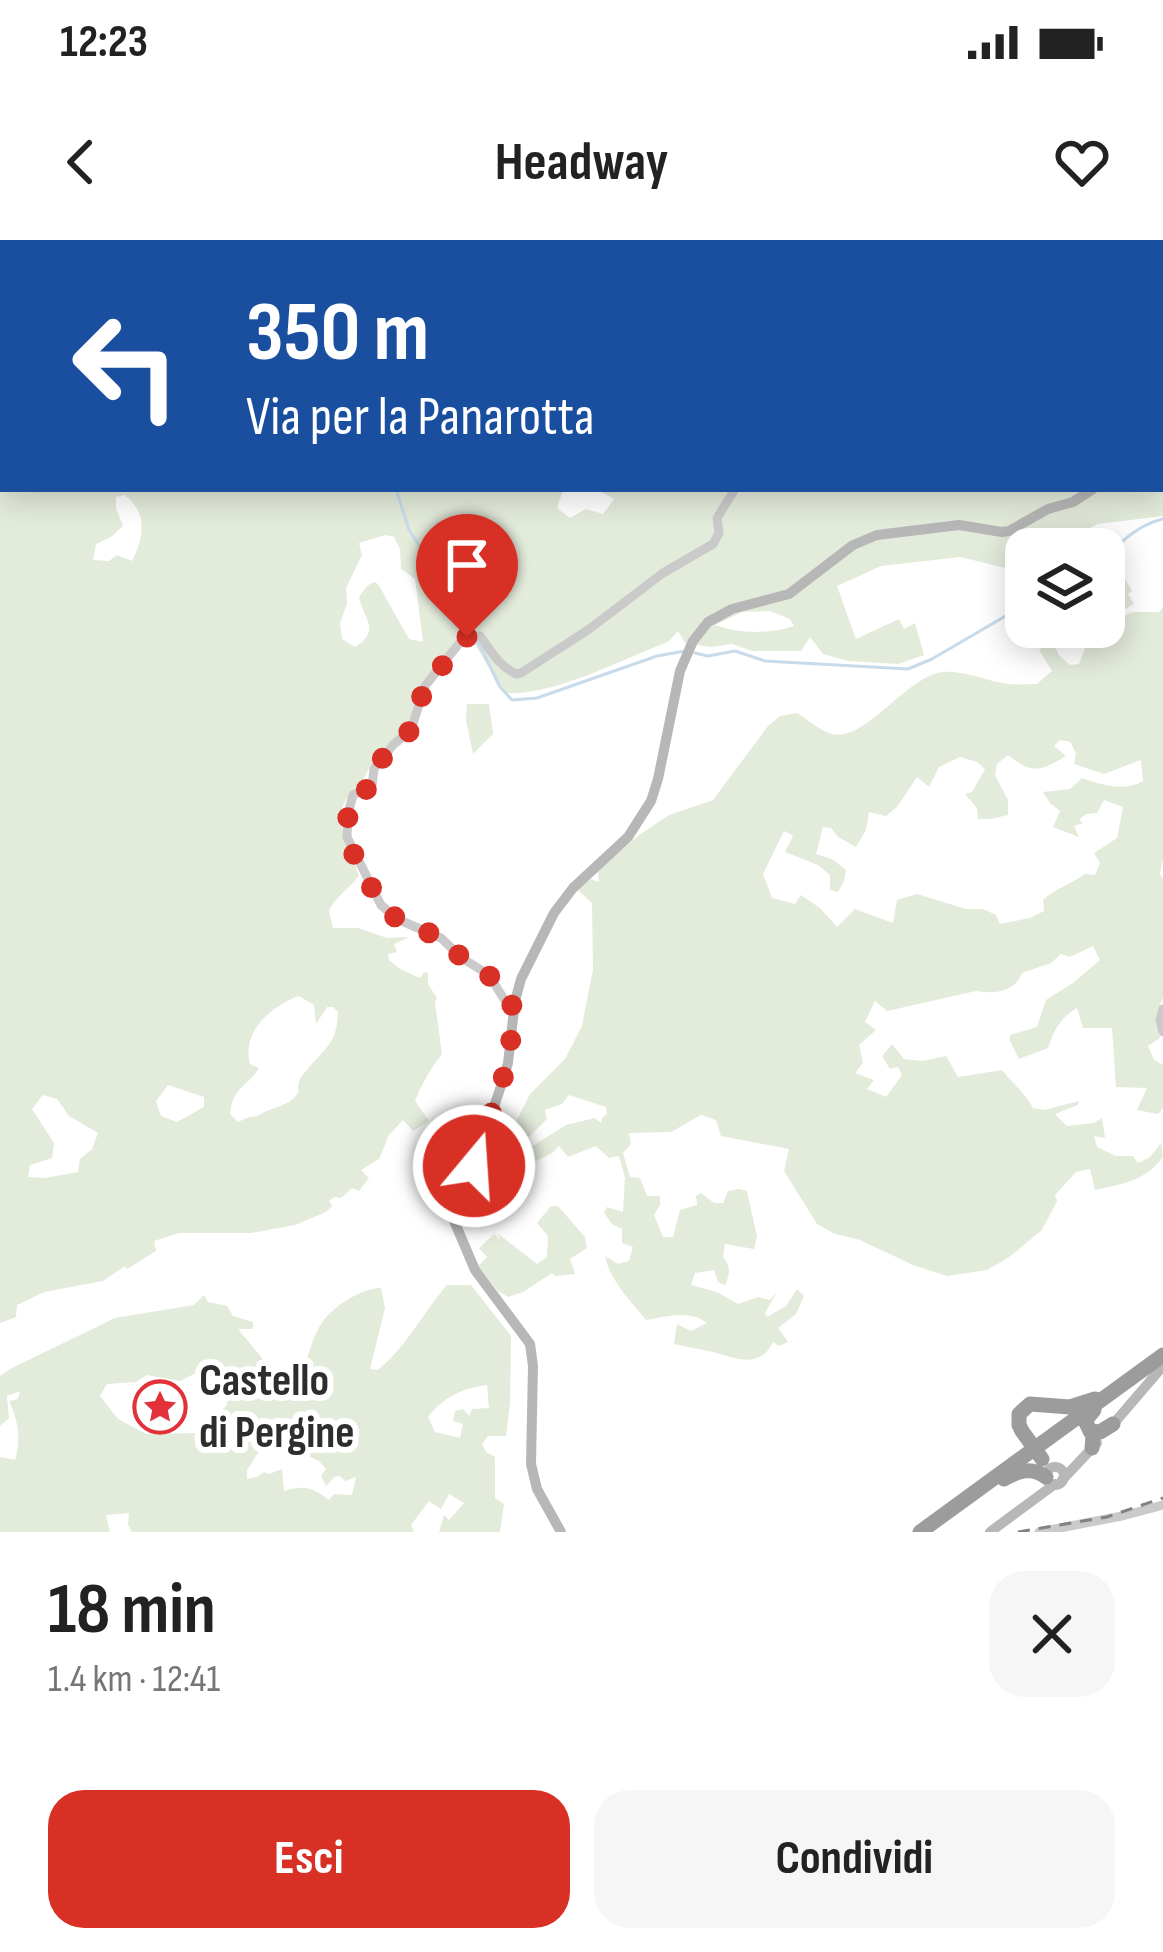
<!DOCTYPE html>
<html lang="it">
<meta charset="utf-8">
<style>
:root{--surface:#fff;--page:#f6f6f6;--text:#222;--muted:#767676;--accent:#d93025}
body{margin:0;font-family:"Sofia Sans Condensed",sans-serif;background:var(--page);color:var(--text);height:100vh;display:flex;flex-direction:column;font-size:45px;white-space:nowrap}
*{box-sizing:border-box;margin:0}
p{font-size:39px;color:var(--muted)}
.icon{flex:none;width:66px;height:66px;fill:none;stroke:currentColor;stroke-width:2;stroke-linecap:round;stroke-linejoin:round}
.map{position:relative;height:1292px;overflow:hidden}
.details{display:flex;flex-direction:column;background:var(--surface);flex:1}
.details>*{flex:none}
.hud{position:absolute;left:0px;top:0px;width:1164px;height:252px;box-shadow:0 6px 30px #0003;background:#1a4fa0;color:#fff;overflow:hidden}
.controls{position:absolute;left:1005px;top:288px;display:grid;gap:24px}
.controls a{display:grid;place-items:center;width:120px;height:120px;border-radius:24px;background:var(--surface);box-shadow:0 6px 30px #0003;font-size:60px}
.pin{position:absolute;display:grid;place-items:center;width:102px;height:102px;color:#fff;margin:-123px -51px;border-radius:50% 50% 50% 0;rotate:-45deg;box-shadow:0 0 12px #0007}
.pin .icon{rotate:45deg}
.me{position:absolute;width:132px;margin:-66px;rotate:18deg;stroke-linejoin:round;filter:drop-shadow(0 0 9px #0008)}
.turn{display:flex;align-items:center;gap:42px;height:252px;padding:0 48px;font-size:54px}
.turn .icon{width:156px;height:156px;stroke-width:2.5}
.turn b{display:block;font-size:84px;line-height:102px}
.round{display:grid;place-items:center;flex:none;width:126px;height:126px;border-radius:36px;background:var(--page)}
.headline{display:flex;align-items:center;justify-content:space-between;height:204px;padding:0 48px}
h1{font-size:72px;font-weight:700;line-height:90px}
.primary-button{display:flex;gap:24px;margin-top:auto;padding:24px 48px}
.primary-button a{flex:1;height:138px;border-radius:36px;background:var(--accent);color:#fff;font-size:48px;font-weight:700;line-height:138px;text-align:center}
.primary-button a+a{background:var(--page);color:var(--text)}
.status{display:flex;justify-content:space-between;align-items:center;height:84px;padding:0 60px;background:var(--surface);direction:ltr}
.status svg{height:33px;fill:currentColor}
header{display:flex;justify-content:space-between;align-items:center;height:156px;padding:0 48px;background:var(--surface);font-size:54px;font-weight:700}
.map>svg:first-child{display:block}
.green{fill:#e3ebdb;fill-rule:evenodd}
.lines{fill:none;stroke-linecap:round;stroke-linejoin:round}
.stream{stroke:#c7dbea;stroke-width:3}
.tertiary{stroke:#cacaca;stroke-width:9}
.secondary{stroke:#b7b7b7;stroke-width:10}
.trunk{stroke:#9c9c9c;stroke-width:15}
.rail{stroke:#828282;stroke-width:3;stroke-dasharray:12 9;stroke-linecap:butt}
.trunk-bridge{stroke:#9c9c9c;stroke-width:15}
.route{stroke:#d93025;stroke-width:21;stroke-dasharray:0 37.8}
.labels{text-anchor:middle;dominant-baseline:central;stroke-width:12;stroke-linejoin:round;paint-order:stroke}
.poi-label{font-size:45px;font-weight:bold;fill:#2d2d2d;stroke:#fff;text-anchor:start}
</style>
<div class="status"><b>12:23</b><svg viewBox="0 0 49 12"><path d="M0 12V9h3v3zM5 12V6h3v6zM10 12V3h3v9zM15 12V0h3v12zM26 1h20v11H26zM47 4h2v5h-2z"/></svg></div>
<header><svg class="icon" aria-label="back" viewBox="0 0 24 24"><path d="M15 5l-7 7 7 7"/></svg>Headway<svg class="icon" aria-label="heart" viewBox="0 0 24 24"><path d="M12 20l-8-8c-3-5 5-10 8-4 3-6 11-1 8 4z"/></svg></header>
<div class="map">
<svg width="1163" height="1292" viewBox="0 0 1163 1292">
<rect width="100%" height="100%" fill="#fff"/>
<g class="green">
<polygon points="0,0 982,0 982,3 3,3 3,127 0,124"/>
<path d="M 1062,0 L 1163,0 L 1163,276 L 1098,284 L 1046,309 L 1026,309 L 1026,318 L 1006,328 L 960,317 L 881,326 L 837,346 L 856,399 L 899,379 L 904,389 L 915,383 L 924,415 L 898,424 L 848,421 L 823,414 L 810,397 L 801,411 L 752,411 L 732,404 L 711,407 L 692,404 L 721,376 L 775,360 L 865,300 L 959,286 L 1003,293 L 1094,249 L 1161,249 L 1161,3 L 1062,3 ZM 770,371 L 790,379 L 794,386 C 769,394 740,394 715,385 L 742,372 Z"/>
<path d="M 3,202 L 3,249 L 570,249 L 562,253 L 557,268 L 570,278 L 586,269 L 603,274 L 614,259 L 596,249 L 1092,249 L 1009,290 L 974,285 L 877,294 L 801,346 L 732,368 L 690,404 L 685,403 L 678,391 L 668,402 C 622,419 552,457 504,453 L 466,389 C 451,409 424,437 416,459 C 412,469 415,477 407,486 C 392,506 368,519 362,546 C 322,567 350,607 359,636 C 349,648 337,656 329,670 L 333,688 L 358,688 L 387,698 L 409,697 L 394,704 L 397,712 L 388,714 L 389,720 L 400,729 L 420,738 L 424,732 L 428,733 L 428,744 L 437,758 L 435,762 L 442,814 C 430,829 422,844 415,861 L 429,881 L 413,891 L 403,880 L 389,895 L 379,919 L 361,930 L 369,938 L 359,951 L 352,948 L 341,958 L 334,957 L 329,961 L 332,966 L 326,972 L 295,985 L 251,993 L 179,993 L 154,1001 L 156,1011 L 127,1029 L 125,1026 L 103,1041 L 44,1052 L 17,1065 L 16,1077 L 0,1083 L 0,203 ZM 124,255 C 148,271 144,298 132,321 L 117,315 L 109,321 L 93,320 L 96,304 L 111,297 L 123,286 L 116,268 L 116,257 ZM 385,295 L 394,297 L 400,309 L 401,329 L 415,339 L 423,402 L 409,399 L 378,344 L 374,342 L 367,346 L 359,357 C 363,378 382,390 355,407 L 342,399 L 340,383 L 347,364 L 346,348 L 362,315 L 359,303 ZM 299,756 L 314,765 L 316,784 L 327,767 L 333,767 L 338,772 C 337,805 325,807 306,831 C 304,834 301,836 300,839 C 295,850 303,849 294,858 C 285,867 268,868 258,876 L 249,877 L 238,882 L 230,874 C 233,846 248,847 259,828 L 250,824 C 241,792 271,766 299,756 ZM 168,845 L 204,857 L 204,867 L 177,882 L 161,876 L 156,861 ZM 43,855 L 57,859 L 69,876 L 98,893 L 92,909 L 80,919 L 78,932 L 45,938 L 28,937 L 30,925 L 52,918 L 54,903 L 32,869 Z"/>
<polygon points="1116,323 1132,351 1128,354 1134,364 1104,381 1104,330"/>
<path d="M 1163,367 L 1163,619 L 1160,634 L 1163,639 L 1163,757 L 1156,777 L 1160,798 L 1148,806 L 1154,820 L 1163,825 L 1163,868 L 1158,874 L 1137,870 L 1147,848 L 1116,847 L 1112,788 L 1083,788 L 1077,768 C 1061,777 1054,790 1048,808 L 1019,819 L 1010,801 L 1010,795 L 1037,787 L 1046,760 L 1073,743 L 1100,720 L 1093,706 L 1070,717 L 1061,714 L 1051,723 L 1022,733 C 1015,752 994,754 976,751 L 887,771 L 875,761 L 865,782 L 876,790 L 859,805 L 863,823 L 855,833 L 874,840 L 867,849 L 886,857 L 902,835 L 898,827 L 890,829 L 882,816 L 892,804 L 904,819 L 922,821 L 946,816 L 958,837 L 1002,830 C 1013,844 1025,853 1033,868 L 1044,870 L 1079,861 L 1078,865 L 1055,874 L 1067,886 L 1094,883 L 1102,878 L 1105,898 L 1094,896 L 1097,907 L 1116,916 L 1133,916 L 1138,923 L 1150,917 L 1161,903 L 1163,917 C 1145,941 1123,944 1095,950 L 1090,929 L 1076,932 L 1055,955 L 1057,961 L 1042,990 L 1008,1018 L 987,1030 L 947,1036 L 913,1025 L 860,1000 L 835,994 L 817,984 L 784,931 L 789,909 L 721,896 L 716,880 L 701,875 L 671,892 L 629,893 L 631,904 L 623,913 L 630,937 L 640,938 L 647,956 L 660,956 L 660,965 L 654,975 L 663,997 L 673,997 L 680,970 L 697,965 L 696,956 L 701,953 L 714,963 L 723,963 L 728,951 L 739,949 L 747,951 L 757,997 L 754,1009 L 725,1004 L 723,1017 C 731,1026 730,1034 725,1045 L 718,1042 L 714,1030 L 695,1033 L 691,1045 L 717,1052 L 738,1064 L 758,1057 L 770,1060 L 777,1052 L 765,1073 L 767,1077 L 786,1066 L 797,1049 L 804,1056 L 796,1074 L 778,1088 L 788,1102 L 779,1106 L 773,1102 C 760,1130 735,1118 713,1112 C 700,1109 687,1107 674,1104 L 677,1084 L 691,1091 L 707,1083 C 689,1069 666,1077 646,1080 C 630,1060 610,1041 605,1016 L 618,1024 L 629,1021 L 633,1007 L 622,1003 L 622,989 L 613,985 L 604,973 L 607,967 L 623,972 L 625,938 L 619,916 L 609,918 L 596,906 L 568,917 L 559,906 L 552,913 L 493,943 L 488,938 L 530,854 L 565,819 L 582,786 L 593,729 L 592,663 L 578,650 L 590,639 L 599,642 L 598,630 L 639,595 L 669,575 L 713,560 L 768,486 L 780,476 L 797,473 C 807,479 818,489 829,493 C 864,506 905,436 943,432 C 963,430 987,441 1008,444 C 1017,445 1027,444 1037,444 L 1052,431 L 1039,410 L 1051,399 L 1059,415 L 1070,425 L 1079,424 L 1093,387 L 1104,387 L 1104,384 L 1133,372 L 1159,372 ZM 1060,500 L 1070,502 L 1076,513 L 1074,524 L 1104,534 L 1141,520 L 1143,541 C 1123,552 1102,545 1082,538 L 1070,549 L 1043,552 L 1050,563 L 1060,571 L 1053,587 L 1079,597 L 1074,586 L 1083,583 L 1079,580 L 1086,574 L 1097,573 L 1104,560 L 1123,567 L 1117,598 L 1094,613 L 1100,623 L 1095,635 L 1085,634 C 1073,643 1051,651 1043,660 L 1044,671 L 1030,678 L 1000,684 L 996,675 L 983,669 L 966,669 L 917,654 L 897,660 L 893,683 L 855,669 L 837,687 L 820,668 L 801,655 L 795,664 L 772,658 L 763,634 L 784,591 L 793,596 L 785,612 L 818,625 L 830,635 L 830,650 L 838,652 L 844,641 L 846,630 L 832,619 L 816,614 L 823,587 L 831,588 L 838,597 L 856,607 L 866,590 L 869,572 L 886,576 L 897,567 L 917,537 L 929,547 L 939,527 L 960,517 L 977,522 L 985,529 L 972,552 L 965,554 L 977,568 L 978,579 L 991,579 L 1008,575 L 1008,560 L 995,535 L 997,524 L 1008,515 C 1033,535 1040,531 1066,516 L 1054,506 ZM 569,855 L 606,867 L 607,874 L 602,878 L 601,883 L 595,878 L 566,885 L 523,912 L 521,905 L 547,879 L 545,870 L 562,864 Z"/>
<polygon points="467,464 489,464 493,494 473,514 466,480"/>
<polygon points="551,966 558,966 585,997 587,1008 570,1019 575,1034 555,1036 552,1033 523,1052 508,1057 498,1051 478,1026 487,1017 479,1008 494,994 501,1000 497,993 537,1024 547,1017 548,996 537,983"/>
<path d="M 447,1045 L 471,1045 L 511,1096 L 510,1162 L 506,1196 L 488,1196 L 482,1204 L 486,1212 L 495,1217 L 495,1258 L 504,1264 L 500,1292 L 439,1292 L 444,1275 L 449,1280 L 464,1263 L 449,1254 L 441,1269 L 429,1261 L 411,1285 L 414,1292 L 132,1292 L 128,1285 L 129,1273 L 106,1275 L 110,1292 L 0,1292 L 0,1217 L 15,1220 C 21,1199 19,1182 9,1161 L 18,1159 L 20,1151 L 7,1156 L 9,1178 L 0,1186 L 0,1136 L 12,1128 L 115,1078 L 194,1065 L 204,1055 L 208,1062 L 227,1066 L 233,1076 L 253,1082 L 253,1089 L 238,1089 L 262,1118 L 268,1143 L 298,1158 L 312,1135 L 305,1126 C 309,1112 314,1094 323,1081 C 334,1066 362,1048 381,1048 L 385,1068 L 370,1129 L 378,1130 C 406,1107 423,1073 447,1045 ZM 198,1132 L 219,1139 L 228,1152 L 227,1165 L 209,1183 L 195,1193 L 146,1194 L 118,1179 L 100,1156 L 107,1144 L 136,1142 L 147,1135 L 180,1141 ZM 487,1145 L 489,1168 L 472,1169 L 469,1176 L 463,1169 L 455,1171 L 453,1181 L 463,1184 L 460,1198 L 435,1192 L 428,1177 C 442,1158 462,1148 487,1145 ZM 276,1204 L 300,1212 L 319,1221 L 326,1229 L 321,1236 L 326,1246 L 334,1237 L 340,1236 L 345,1241 L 356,1237 L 352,1255 L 334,1254 L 329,1260 C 312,1247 304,1245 284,1251 L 282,1229 L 269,1234 L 264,1232 L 257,1237 L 247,1239 L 247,1230 L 263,1205 Z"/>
</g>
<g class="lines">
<g class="stream">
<polyline points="1106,0 1109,3"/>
<polyline points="360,3 360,0"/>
<polyline points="1161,82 1163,87"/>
<polyline points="396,249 409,290 448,349 452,362 482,410 500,447 512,460 537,458 657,416 685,411"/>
<path d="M 1104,318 C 1122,301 1138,285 1163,279"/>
<polyline points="695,413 708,416 735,411 765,421 908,429 932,419 1026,364"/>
</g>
<g class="tertiary">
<polyline points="83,3 84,0"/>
<polyline points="147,3 152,0"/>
<polyline points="289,3 290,0"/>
<polyline points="318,3 320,0"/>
<polyline points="377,3 377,0"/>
<path d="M 515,767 L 507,764 L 489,735 L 462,718 L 441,698 L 397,679 L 381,665 L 347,597 L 348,574 L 353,555 L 372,546 L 374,529 L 393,505 L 411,490 L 425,446 L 462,400 L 470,396 L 480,396 C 490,410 499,426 516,434 L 521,433 L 588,390 L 663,333 L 713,304 L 719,293 L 717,278 L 735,249"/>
<polyline points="1163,769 1160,780 1163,792"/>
<polyline points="1039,1292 1122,1276 1163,1265"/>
</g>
<g class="secondary">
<polyline points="983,0 983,3"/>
<polyline points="1109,1189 1163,1126"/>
<circle cx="1055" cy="1236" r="9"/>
<polyline points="1062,1240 1097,1203"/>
<polyline points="561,1292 537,1249 531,1224 533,1126 530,1104 475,1030 452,976 452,964 474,926 501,846 508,823 515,761 521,739 554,673 573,648 628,597 651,561 658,539 680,431 693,401 708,382 732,369 789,354 853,305 877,295 959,285 1002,292 1009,291 1048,269 1073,262 1093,249"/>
<polyline points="990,1292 1055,1244"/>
</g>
<g class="trunk">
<polyline points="1022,1191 1019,1185 1019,1174 1030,1164 1070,1167 1095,1159"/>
<polyline points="1090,1191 1100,1192 1113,1184"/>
<polyline points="1092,1208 1093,1196 1085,1181 1094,1170"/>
<path d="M 1004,1239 C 1018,1231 1032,1226 1046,1237"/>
<polyline points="920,1292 1163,1115"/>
</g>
<polyline class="rail" points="1018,1292 1107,1277 1163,1258"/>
<polyline class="trunk-bridge" points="1022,1191 1042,1219"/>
</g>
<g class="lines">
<polyline class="route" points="467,397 425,446 411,490 393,505 374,529 372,547 353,555 348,574 347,597 357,622 381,664 397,679 441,698 462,718 489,735 507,764 515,766 508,823 474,926"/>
</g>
<defs>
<g id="sight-ring" transform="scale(2.7)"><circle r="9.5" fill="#fff" stroke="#e1323a" stroke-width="1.5"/><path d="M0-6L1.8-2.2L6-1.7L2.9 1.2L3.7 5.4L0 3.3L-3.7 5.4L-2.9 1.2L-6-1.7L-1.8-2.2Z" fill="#e1323a"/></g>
</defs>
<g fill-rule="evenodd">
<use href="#sight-ring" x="160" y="1167"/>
</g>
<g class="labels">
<g class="poi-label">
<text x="199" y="1141">Castello<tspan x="199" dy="52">di Pergine</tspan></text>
</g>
</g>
</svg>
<div class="controls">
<a><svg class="icon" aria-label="layers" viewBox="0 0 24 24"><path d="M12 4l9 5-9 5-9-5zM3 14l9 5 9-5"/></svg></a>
</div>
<div class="pin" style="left:467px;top:397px;background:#d93025"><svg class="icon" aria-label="arrive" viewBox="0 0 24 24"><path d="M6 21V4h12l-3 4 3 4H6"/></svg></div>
<svg class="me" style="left:474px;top:926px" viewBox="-20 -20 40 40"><circle r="17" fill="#d93025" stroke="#fff" stroke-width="3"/><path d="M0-11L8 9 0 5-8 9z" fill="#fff"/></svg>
<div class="hud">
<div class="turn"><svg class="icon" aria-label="left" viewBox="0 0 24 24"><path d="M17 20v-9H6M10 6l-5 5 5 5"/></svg><div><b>350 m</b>Via per la Panarotta</div></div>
</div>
</div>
<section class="details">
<div class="headline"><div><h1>18 min</h1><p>1.4 km · 12:41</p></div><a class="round"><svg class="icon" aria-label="close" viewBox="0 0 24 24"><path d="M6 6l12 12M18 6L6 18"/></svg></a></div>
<div class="primary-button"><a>Esci</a><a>Condividi</a></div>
</section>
